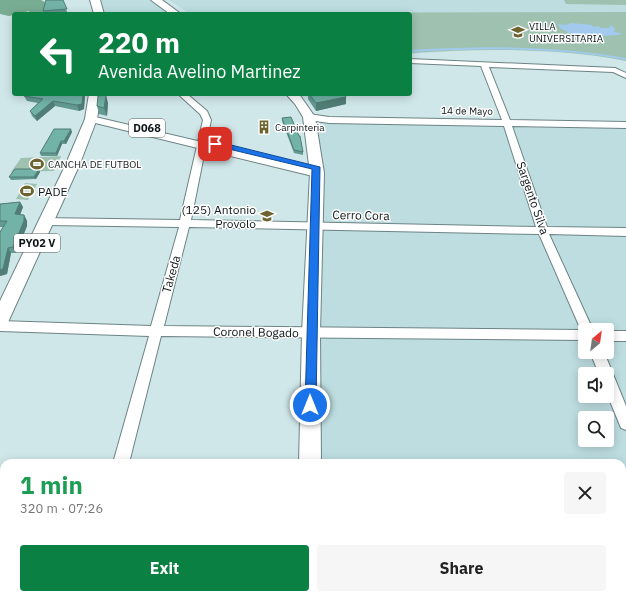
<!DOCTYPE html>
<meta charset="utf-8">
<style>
:root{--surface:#fff;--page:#f6f6f6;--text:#222;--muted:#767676;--accent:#0b8043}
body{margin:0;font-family:"IBM Plex Sans",sans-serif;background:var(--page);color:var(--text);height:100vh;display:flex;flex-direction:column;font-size:15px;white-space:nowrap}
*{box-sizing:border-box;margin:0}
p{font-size:13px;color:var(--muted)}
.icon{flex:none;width:22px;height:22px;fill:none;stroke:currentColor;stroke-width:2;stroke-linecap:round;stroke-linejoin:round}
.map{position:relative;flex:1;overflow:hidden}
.panel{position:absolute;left:0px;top:459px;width:626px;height:140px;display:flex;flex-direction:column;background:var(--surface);border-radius:12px 12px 0 0;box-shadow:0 2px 10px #0003}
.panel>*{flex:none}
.banner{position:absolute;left:12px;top:12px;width:400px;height:84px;border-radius:4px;box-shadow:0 2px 10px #0003;background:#0b8043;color:#fff;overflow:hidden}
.needle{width:26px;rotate:29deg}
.controls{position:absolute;left:578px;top:323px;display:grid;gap:8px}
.controls a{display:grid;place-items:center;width:36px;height:36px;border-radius:4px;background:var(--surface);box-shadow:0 2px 10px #0003;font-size:20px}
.pin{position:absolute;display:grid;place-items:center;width:34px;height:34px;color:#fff;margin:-17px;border-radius:8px;box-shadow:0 2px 6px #0006}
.me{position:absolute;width:44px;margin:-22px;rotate:0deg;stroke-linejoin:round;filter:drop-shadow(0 0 3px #0008)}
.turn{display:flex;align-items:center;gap:14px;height:84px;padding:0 20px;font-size:18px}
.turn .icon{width:52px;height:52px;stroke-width:2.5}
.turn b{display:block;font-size:28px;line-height:34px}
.round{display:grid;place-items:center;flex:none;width:42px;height:42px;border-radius:4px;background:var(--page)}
.summary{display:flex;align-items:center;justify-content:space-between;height:68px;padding:0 20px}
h1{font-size:24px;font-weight:800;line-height:30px;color:#1e9e55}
.action{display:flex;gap:8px;margin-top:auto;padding:8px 20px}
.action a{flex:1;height:46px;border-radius:4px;background:var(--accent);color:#fff;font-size:16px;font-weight:800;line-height:46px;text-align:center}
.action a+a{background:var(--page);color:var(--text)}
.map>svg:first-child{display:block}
.built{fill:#bddde1;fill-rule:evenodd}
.green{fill:#9ec2af}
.forest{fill:#79ad93}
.water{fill:#a1caee}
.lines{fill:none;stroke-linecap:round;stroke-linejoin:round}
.stream{stroke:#a1caee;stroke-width:2}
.minor-casing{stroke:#6d8385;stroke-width:2}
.major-casing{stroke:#6d8385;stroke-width:2}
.highway-casing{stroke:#6d8385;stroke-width:2}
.minor{fill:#fff;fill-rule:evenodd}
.major{fill:#fff;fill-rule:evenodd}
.highway{fill:#fff;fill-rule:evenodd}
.wall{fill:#629990}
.shaded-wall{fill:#507d75}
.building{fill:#72b2a7;stroke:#507d75}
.route{fill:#1a73e8;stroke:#114b97}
.labels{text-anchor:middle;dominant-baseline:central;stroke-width:3;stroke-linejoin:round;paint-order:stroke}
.far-poi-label{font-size:10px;fill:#0e1617;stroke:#fff;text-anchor:start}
.far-street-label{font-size:10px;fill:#0e1617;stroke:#fff}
.shield{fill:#fff;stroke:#565c5d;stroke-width:1}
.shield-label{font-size:11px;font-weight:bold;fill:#0e1617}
.poi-label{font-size:12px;fill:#0e1617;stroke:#fff;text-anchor:start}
.street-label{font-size:12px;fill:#0e1617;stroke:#fff}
</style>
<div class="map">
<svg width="626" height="599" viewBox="0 0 626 599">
<rect width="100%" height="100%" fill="#d0e7ea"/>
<g class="built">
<polygon points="101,0 150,0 169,14 104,14"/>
<polygon points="169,0 626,0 626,61 591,54 485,49 410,54 410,14 190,14"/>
<path d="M 311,118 L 626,124 L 626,599 L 300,599 L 301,595 L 622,595 L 622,463 L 303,463 ZM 585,330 L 607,330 L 607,352 L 585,352 ZM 585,374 L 607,374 L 607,396 L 585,396 ZM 585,418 L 607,418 L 607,440 L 585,440 Z"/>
</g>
<g class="green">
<polygon points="564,0 626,0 626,5 566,4"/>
<path d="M 626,12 L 626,61 C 555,47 482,49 410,53 L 410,14 L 193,13 Z"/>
<polygon points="61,156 54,171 11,172 21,158"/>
<polygon points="25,183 37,184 28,200 16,199"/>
</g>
<polygon class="forest" points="0,0 41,0 49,4 47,9 49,14 29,14 29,11 9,16 0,14"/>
<polygon class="water" points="571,23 592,25 593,27 597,26 602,28 609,28 611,25 615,29 614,32 621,33 619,35 602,36 603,37 600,39 587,36 577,37 560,28 558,24 566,25"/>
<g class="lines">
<path class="stream" d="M 410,51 C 483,47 554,46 626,59"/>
<g class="minor-casing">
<g id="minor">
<path d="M 410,59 L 615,68 L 626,73 L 626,78 L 613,72 L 489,67 L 510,120 L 626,122 L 626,128 L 512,126 L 547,227 L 626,228 L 626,236 L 549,234 L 593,330 L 585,330 L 585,340 L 161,336 L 129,463 L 113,463 L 149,336 L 0,331 L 0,321 L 151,326 L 179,227 L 47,225 L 42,221 L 43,218 L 180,220 L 203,120 L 200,114 L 178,94 L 187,94 L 207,111 L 211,120 L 191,220 L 536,227 L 504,126 L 329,123 L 309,120 L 305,117 L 309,114 L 329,117 L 502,120 L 481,66 L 410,63 ZM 189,227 L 539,234 L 581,330 L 164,326 Z"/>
<rect x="607" y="331" width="19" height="10"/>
<polygon points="590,352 604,352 626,406 626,430 621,428 607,394 607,374 599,374"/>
<rect x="622" y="476" width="4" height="16"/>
<polygon points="21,595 42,595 40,599 19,599"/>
<polygon points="211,595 235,595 237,599 213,599"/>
</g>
</g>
<g class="major-casing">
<polygon id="major" points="91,116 317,169 323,173 317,177 87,121 85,119 87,117"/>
</g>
<g class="highway-casing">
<g id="highway">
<polygon points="90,0 100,0 104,14 94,14"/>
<polygon points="151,0 162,0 181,14 170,14"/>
<polygon points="89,94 101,94 97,119 79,166 9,320 7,325 0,327 0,301 65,166 85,119"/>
<polygon points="286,94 299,94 315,117 324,173 320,333 321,463 299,463 302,333 310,173 303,117 295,104"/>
<polygon points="0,503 4,505 4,553 0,552"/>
<polygon points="4,584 4,595 23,595 23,599 0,599 0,587"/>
<rect x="296" y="595" width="26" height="4"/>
</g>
</g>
<use href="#minor" class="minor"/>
<use href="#major" class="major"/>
<use href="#highway" class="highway"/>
</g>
<g class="wall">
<polygon points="63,0 67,12 44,13 43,11"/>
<polygon points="85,94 84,109 79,111 55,106 37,121 32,116 30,111 38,103 27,101 24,96"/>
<polygon points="308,94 344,94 346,97 346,104 316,111 308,99"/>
<polygon points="108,103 107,116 99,114 97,106"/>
<polygon points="282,118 303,152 303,155 294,153 282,121"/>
<polygon points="72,132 66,144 62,144 57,156 41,156 40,153"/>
<polygon points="39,169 40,172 36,179 11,180 9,177"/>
<polygon points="20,202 23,207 20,215 24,215 27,221 27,226 16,253 11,253 7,274 0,276 0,232 3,227 0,227 0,204"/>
</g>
<g class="shaded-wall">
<polygon points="83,94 85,94 84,109 79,111 77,105"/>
<polygon points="106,95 108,103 107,116 104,108"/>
<polygon points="346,97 346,104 316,111 316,103"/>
<polygon points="53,101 55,106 37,121 35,116"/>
<polygon points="71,129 72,132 66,144 64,141"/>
<polygon points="61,141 62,144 57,156 56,153"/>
<polygon points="39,169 40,172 36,179 34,177"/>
<polygon points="20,202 23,207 18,220 15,214"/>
<polygon points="24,215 27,221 27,226 16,253 13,247"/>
<polygon points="8,248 11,253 7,274 0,276 0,270"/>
</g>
<g class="building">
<polygon points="46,0 63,0 67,9 43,11"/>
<polygon points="27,94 83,94 82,104 77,105 53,101 35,116 30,111 43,99 24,96"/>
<polygon points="309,94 344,94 346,97 316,103"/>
<polygon points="106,95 104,108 97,106 98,96"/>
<polygon points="291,117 299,136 300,136 303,152 294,150 282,118"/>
<polygon points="54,129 71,129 64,141 61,141 56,153 40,153"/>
<polygon points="15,169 39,169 34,177 9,177"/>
<polygon points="20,202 15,214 24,215 24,221 13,247 8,248 3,269 0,270 0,232 7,221 0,221 0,204"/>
</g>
<polygon class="route" points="215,141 320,167 316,405 314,409 310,410 307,409 305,405 312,169 212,145 212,142"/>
<defs>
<g id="university-bare" transform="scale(1.08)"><path d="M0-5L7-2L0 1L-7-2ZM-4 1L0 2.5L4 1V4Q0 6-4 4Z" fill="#6d6431" stroke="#fff" stroke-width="2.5" paint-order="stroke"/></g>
<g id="building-bare" transform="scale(1.08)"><path d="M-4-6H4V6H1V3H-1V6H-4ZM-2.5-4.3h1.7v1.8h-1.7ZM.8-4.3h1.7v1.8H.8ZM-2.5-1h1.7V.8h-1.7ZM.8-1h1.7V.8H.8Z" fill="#6d6431" stroke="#fff" stroke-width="2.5" paint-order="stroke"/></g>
<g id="stadium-bare" transform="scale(1.08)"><path d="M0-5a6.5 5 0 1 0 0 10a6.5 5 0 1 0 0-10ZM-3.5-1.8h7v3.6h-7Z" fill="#6d6431" stroke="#fff" stroke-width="2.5" paint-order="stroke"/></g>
<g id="school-bare" transform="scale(1.08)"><path d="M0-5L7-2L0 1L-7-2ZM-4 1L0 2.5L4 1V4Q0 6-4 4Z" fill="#6d6431" stroke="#fff" stroke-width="2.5" paint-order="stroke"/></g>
</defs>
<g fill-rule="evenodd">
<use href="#university-bare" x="518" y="32"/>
<use href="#building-bare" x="264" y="127"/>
<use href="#stadium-bare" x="37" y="164"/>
<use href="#stadium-bare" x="27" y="191"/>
<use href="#school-bare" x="267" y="216"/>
</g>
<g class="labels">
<g class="far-poi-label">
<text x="529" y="26">VILLA<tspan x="529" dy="12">UNIVERSITARIA</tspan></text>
<text x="275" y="127">Carpinteria</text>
<text x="48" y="164">CANCHA DE FUTBOL</text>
</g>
<g class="far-street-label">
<text transform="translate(467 111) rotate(1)">14 de Mayo</text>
</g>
<g class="shield">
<rect x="129" y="119" width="36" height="18" rx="3"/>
<rect x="14" y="234" width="46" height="18" rx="3"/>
</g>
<g class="shield-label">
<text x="147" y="128">D068</text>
<text x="37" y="243">PY02 V</text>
</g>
<g class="poi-label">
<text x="38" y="191">PADE</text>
<text x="256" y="209" text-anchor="end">(125) Antonio<tspan x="256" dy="14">Provolo</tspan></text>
</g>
<g class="street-label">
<text transform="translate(533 198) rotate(71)">Sargento Silva</text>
<text transform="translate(361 215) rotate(1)">Cerro Cora</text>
<text transform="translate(171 274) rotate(-74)">Takeda</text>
<text transform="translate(256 332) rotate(1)">Coronel Bogado</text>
</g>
</g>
</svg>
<div class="controls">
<a><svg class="needle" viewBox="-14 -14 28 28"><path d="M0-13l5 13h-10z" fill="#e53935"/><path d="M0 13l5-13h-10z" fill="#767676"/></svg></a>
<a><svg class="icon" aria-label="sound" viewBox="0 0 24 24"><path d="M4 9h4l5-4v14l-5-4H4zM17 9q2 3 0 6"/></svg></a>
<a><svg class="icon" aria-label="search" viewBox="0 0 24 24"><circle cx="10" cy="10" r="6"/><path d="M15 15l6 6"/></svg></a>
</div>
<div class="pin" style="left:215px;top:144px;background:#d93025"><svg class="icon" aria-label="arrive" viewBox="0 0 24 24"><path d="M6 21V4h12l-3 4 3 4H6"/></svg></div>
<svg class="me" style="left:310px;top:405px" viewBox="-20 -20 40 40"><circle r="17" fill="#1a73e8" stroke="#fff" stroke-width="3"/><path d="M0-11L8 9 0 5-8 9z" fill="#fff"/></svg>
<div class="banner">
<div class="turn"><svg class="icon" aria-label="left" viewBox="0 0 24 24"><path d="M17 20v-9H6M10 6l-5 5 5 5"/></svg><div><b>220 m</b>Avenida Avelino Martinez</div></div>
</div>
<section class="panel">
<div class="summary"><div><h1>1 min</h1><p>320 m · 07:26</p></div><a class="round"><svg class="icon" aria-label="close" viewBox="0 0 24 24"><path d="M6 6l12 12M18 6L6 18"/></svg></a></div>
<div class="action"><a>Exit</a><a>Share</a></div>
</section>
</div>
